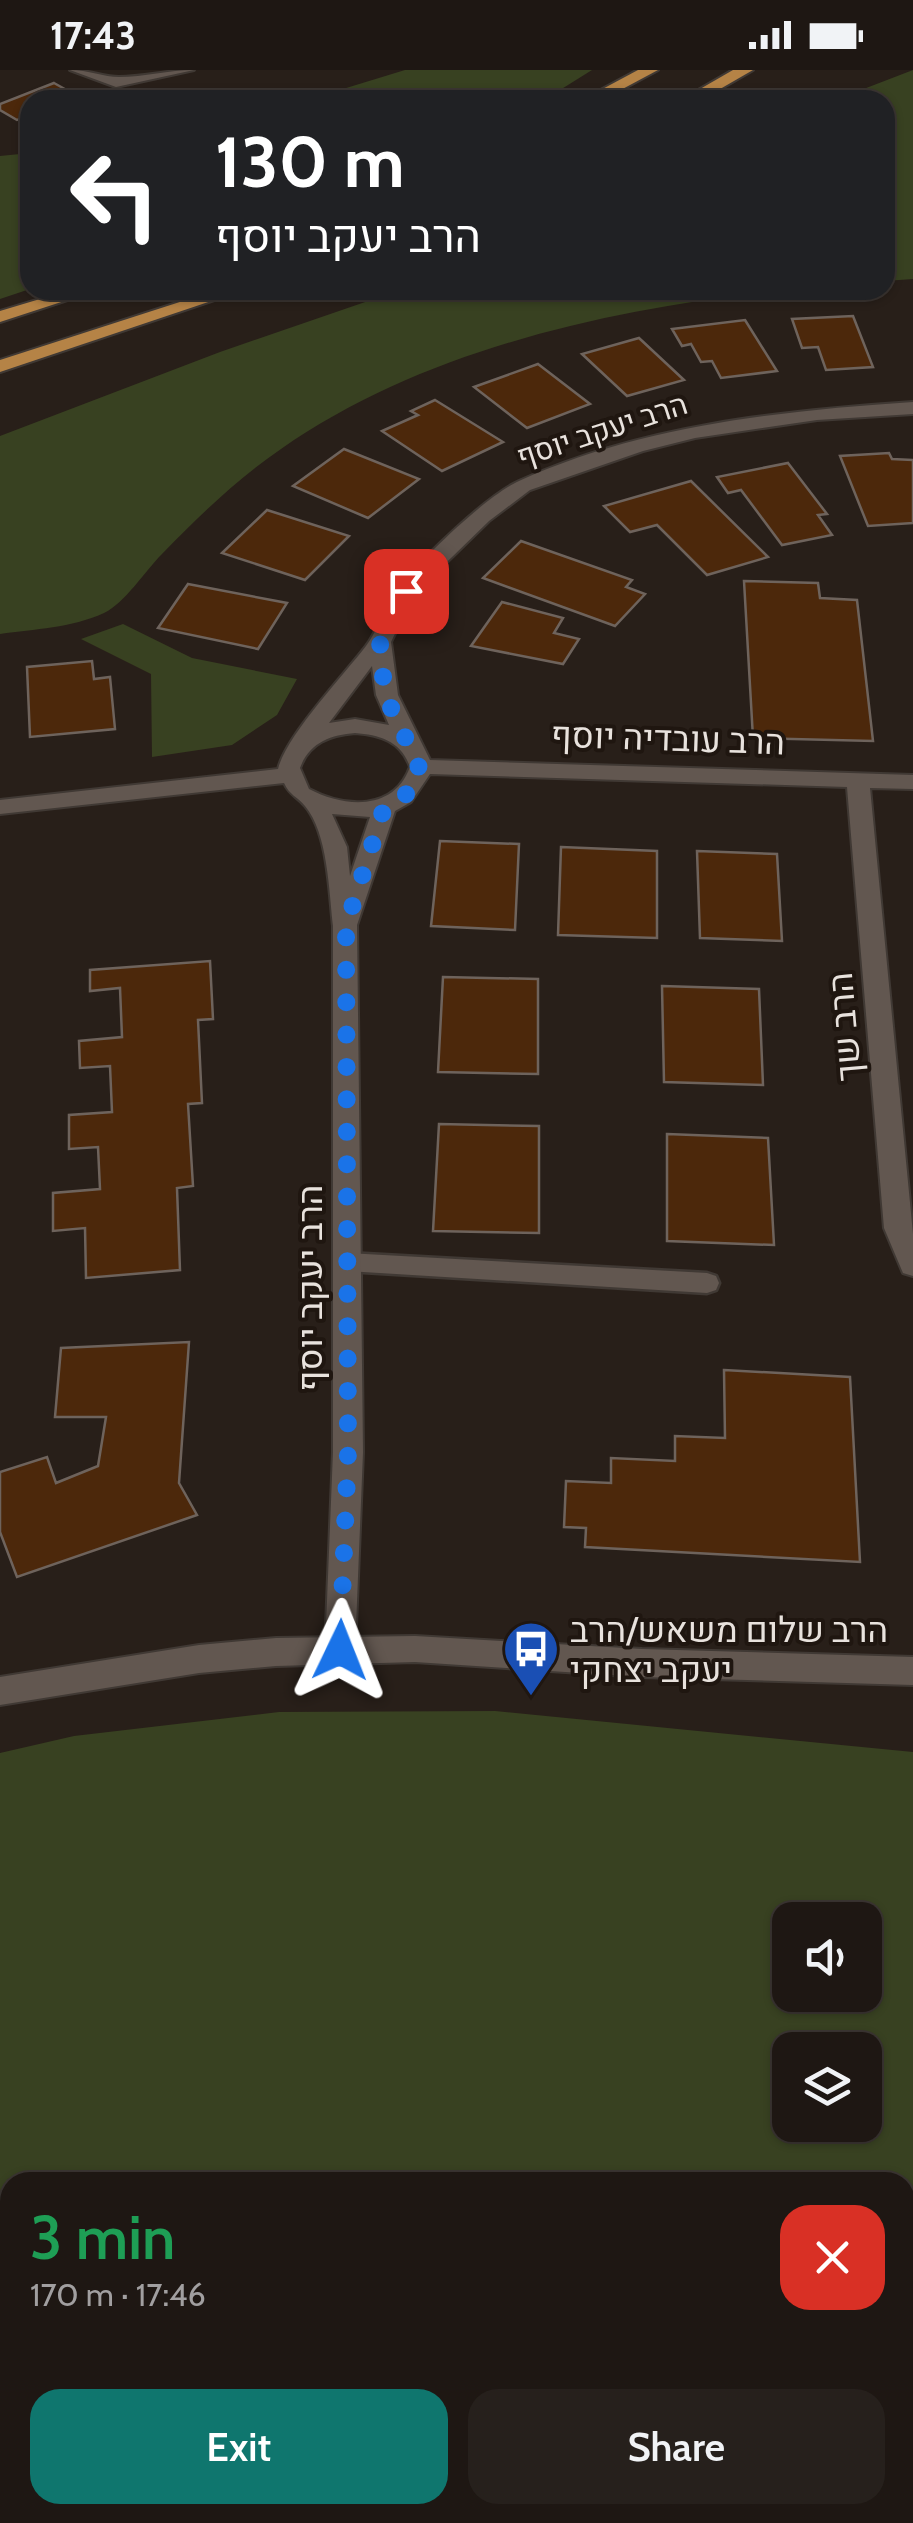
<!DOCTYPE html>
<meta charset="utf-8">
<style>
:root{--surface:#1e1713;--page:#26201c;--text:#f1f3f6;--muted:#a19fa0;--line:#3c3633;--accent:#0f766e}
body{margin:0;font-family:Cabin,Heebo,sans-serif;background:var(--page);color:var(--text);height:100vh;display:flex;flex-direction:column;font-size:38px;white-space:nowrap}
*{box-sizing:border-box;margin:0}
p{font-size:32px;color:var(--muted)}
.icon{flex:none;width:55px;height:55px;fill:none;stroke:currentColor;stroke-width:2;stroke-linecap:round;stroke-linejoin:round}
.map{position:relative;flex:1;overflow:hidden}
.details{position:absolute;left:0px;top:2102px;width:915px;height:352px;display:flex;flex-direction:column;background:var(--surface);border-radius:30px 30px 0 0;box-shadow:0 2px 8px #0004,0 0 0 2px var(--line)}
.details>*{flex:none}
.top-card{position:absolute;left:20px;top:20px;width:875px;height:210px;border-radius:30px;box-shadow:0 2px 8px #0004,0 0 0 2px var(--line);background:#202124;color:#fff;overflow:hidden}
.buttons{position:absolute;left:772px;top:1832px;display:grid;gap:20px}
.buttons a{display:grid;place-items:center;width:110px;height:110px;border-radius:20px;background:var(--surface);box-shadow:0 2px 8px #0004,0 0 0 2px var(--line);font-size:50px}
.pin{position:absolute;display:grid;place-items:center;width:85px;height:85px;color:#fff;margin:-42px;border-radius:20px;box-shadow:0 5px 15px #0006}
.me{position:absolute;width:110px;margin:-55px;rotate:2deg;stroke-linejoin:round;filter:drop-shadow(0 0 8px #0008)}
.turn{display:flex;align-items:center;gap:35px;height:210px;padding:0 30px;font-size:45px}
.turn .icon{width:130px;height:130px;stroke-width:2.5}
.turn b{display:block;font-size:70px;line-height:85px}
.round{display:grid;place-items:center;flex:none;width:105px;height:105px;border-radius:30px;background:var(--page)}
.summary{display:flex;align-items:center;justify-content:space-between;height:170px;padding:0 30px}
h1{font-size:60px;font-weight:600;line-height:75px;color:#1e9e55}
.action{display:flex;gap:20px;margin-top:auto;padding:20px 30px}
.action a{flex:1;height:115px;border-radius:30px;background:var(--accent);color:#fff;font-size:40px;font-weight:600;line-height:115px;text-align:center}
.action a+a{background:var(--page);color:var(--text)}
.status{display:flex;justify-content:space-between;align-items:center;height:70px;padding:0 50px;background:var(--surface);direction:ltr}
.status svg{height:28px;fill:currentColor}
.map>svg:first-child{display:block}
.green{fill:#384121;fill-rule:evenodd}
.building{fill:#4c280b;stroke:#6e635c;stroke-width:2.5}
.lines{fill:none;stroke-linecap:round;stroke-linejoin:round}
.service-casing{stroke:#403934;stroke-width:5}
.minor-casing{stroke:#403934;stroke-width:4}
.tertiary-casing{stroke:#403934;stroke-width:4}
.primary-casing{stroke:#403934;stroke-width:4}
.service{fill:#625750;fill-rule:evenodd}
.minor{fill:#625750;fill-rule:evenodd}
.tertiary{fill:#625750;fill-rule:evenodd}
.primary{fill:#b58346;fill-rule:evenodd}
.route{stroke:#1a73e8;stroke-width:18;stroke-dasharray:0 32.4}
.labels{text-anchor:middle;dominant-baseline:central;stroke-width:8;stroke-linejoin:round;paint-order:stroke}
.far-street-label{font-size:30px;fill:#e8e2dd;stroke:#1f1610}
.street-label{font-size:35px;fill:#e8e2dd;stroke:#1f1610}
.poi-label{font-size:35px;fill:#e8e2dd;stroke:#1f1610;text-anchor:start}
</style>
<div class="status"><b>17:43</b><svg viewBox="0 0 49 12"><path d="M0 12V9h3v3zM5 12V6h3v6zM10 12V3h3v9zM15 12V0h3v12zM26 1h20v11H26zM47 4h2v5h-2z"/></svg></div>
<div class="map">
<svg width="913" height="2453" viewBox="0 0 913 2453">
<rect width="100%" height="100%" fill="#281f19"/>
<g class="green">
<polygon points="405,0 592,0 544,30 307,30"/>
<polygon points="913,0 913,209 885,211 885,30 835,30"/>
<polygon points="30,83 30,219 0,229 0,86"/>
<path d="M 400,220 L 784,220 C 611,239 426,278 281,379 C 237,409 199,446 162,484 C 145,501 125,533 104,543 C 71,558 35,559 0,564 L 0,366 L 220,282 Z"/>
<polygon points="123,554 192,588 297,609 277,645 232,675 152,687 151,604 81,569"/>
<path d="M 495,1641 L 913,1682 L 913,2453 L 0,2453 L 0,1683 L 74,1666 L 279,1642 ZM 790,1850 L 865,1850 L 865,1925 L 790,1925 ZM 865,1980 L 865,2055 L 790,2055 L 790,1980 ZM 905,2112 L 905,2445 L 10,2445 L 10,2112 Z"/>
</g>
<g class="building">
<polygon points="54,13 79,27 30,30 30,46 17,50 0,40 0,34"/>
<polygon points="853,246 873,297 826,300 818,277 802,278 792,249"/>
<polygon points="745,250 777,301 721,308 712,291 701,292 691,274 682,276 672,259"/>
<polygon points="639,268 684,310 627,326 582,284"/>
<polygon points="538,294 590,334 527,358 474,317"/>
<polygon points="435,330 503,372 442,401 382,361 418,345 411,341"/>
<polygon points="344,379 419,409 368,448 293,416"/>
<polygon points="889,383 892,389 913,390 913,453 868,456 840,386"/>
<polygon points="788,393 827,444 818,445 832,465 782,475 741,420 728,423 717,407"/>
<polygon points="691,411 768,487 707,505 657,455 630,462 604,436"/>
<polygon points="267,440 349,466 305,510 222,483"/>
<polygon points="521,471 632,510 626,517 645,524 615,556 483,508"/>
<polygon points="744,511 818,513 820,528 857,530 873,671 753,668"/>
<polygon points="188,514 287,533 258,579 158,558"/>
<polygon points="502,532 563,548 554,563 579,569 563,594 471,576"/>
<polygon points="92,591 94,609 110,607 115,659 30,667 27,597"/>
<polygon points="440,771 519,774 515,860 431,856"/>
<polygon points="561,777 657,781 657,868 558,865"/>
<polygon points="697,781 777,784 782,871 700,868"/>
<polygon points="210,891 213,949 198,950 202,1033 188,1034 193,1116 177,1118 180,1200 86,1208 85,1158 53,1161 53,1123 100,1119 98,1077 69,1079 69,1045 112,1042 110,996 80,998 79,971 122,967 120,918 90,921 90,900"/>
<polygon points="443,907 538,909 538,1004 438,1002"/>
<polygon points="662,916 759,919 763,1015 664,1012"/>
<polygon points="439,1054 539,1056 539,1163 433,1161"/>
<polygon points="667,1064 768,1068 774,1175 667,1171"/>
<polygon points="189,1272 179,1413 197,1445 17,1507 0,1462 0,1402 47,1387 56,1413 98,1396 106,1347 55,1347 61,1278"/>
<polygon points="724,1300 850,1307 860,1492 585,1477 586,1458 564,1457 566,1411 611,1413 611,1388 675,1391 675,1366 725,1368"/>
</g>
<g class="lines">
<g class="service-casing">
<polygon id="service" points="347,1183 707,1203 716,1206 719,1213 716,1220 707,1223 347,1201 338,1199 335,1192 338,1185"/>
</g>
<g class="minor-casing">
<g id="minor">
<path d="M 70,0 C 88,0 104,7 119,7 C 144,7 169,0 194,0 L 116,17 Z"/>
<path d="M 913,332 L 913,344 L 817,350 L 695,368 L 643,381 L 530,420 L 489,451 L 414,524 L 391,572 L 398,625 L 430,690 L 913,705 L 913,719 L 870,718 L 913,1164 L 913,1206 L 903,1203 L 884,1158 L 847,717 L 430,704 L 411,732 L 395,741 L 357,855 L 363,1382 L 355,1581 L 351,1591 L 340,1595 L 329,1591 L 325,1581 L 333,1382 L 333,856 C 329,822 328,763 305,736 C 297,726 290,726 284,713 L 0,744 L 0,730 L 278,699 C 286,666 343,606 366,576 C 380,558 384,533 399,516 C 424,487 486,426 519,411 C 642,355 780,341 913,332 ZM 372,596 L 376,625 L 389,655 L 355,649 L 329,653 ZM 355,663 C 380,665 401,671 410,697 C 394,741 345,738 309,719 L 300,698 C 309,673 330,665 355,663 ZM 332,744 L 370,747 L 350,806 L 347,777 Z"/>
</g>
</g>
<g class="tertiary-casing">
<polygon id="tertiary" points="415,1566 642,1579 913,1587 913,1615 642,1607 415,1592 276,1596 199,1603 0,1635 0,1607 199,1575 276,1568"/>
</g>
<g class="primary-casing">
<g id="primary">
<polygon points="638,0 658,0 602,30 582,30"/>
<polygon points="733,0 753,0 701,30 681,30"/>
<polygon points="70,220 98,220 0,252 0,241"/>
<polygon points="217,220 244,220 0,302 0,290"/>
</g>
</g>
<use href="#service" class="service"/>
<use href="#minor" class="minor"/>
<use href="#tertiary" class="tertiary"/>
<use href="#primary" class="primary"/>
</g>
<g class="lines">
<path class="route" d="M 340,1580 L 348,1382 L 346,856 L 385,735 C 444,712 412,685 395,648 C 386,627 381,602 380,578 C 380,560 397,537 406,521"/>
</g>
<defs>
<g id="bus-pin" transform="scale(2.875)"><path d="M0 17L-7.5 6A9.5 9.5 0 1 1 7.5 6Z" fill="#1a4fb4" stroke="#1f1610"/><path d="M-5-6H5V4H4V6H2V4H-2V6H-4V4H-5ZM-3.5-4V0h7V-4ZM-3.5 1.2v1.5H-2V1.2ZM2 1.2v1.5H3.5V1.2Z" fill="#fff"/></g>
</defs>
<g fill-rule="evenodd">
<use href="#bus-pin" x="531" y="1579"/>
</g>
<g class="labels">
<g class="far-street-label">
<text transform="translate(602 360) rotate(-18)">הרב יעקב יוסף</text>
</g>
<g class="street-label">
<text transform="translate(668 668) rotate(2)">הרב עובדיה יוסף</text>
<text transform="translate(844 957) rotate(-95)">הרב שך</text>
<text transform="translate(309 1218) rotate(-90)">הרב יעקב יוסף</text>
</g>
<g class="poi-label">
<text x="570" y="1559">הרב שלום משאש/הרב<tspan x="570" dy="40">יעקב יצחקי</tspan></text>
</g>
</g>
</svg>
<div class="buttons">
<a><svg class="icon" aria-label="sound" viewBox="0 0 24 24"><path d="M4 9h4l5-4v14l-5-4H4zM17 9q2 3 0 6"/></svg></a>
<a><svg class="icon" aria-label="layers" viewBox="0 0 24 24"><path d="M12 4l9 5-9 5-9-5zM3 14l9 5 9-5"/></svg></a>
</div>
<div class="pin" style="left:406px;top:521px;background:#d93025"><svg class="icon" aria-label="arrive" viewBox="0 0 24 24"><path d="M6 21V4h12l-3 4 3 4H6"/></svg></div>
<svg class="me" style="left:340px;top:1580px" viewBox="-20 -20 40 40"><path d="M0-17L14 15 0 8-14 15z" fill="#1a73e8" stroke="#fff" stroke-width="4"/></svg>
<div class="top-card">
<div class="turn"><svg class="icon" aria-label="left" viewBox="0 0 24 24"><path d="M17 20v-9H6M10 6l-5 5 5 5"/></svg><div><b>130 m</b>הרב יעקב יוסף</div></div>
</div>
<section class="details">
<div class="summary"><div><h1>3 min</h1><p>170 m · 17:46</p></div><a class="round" style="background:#d93025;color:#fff"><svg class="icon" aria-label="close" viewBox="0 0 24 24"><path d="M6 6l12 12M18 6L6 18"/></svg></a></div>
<div class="action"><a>Exit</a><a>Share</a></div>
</section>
</div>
